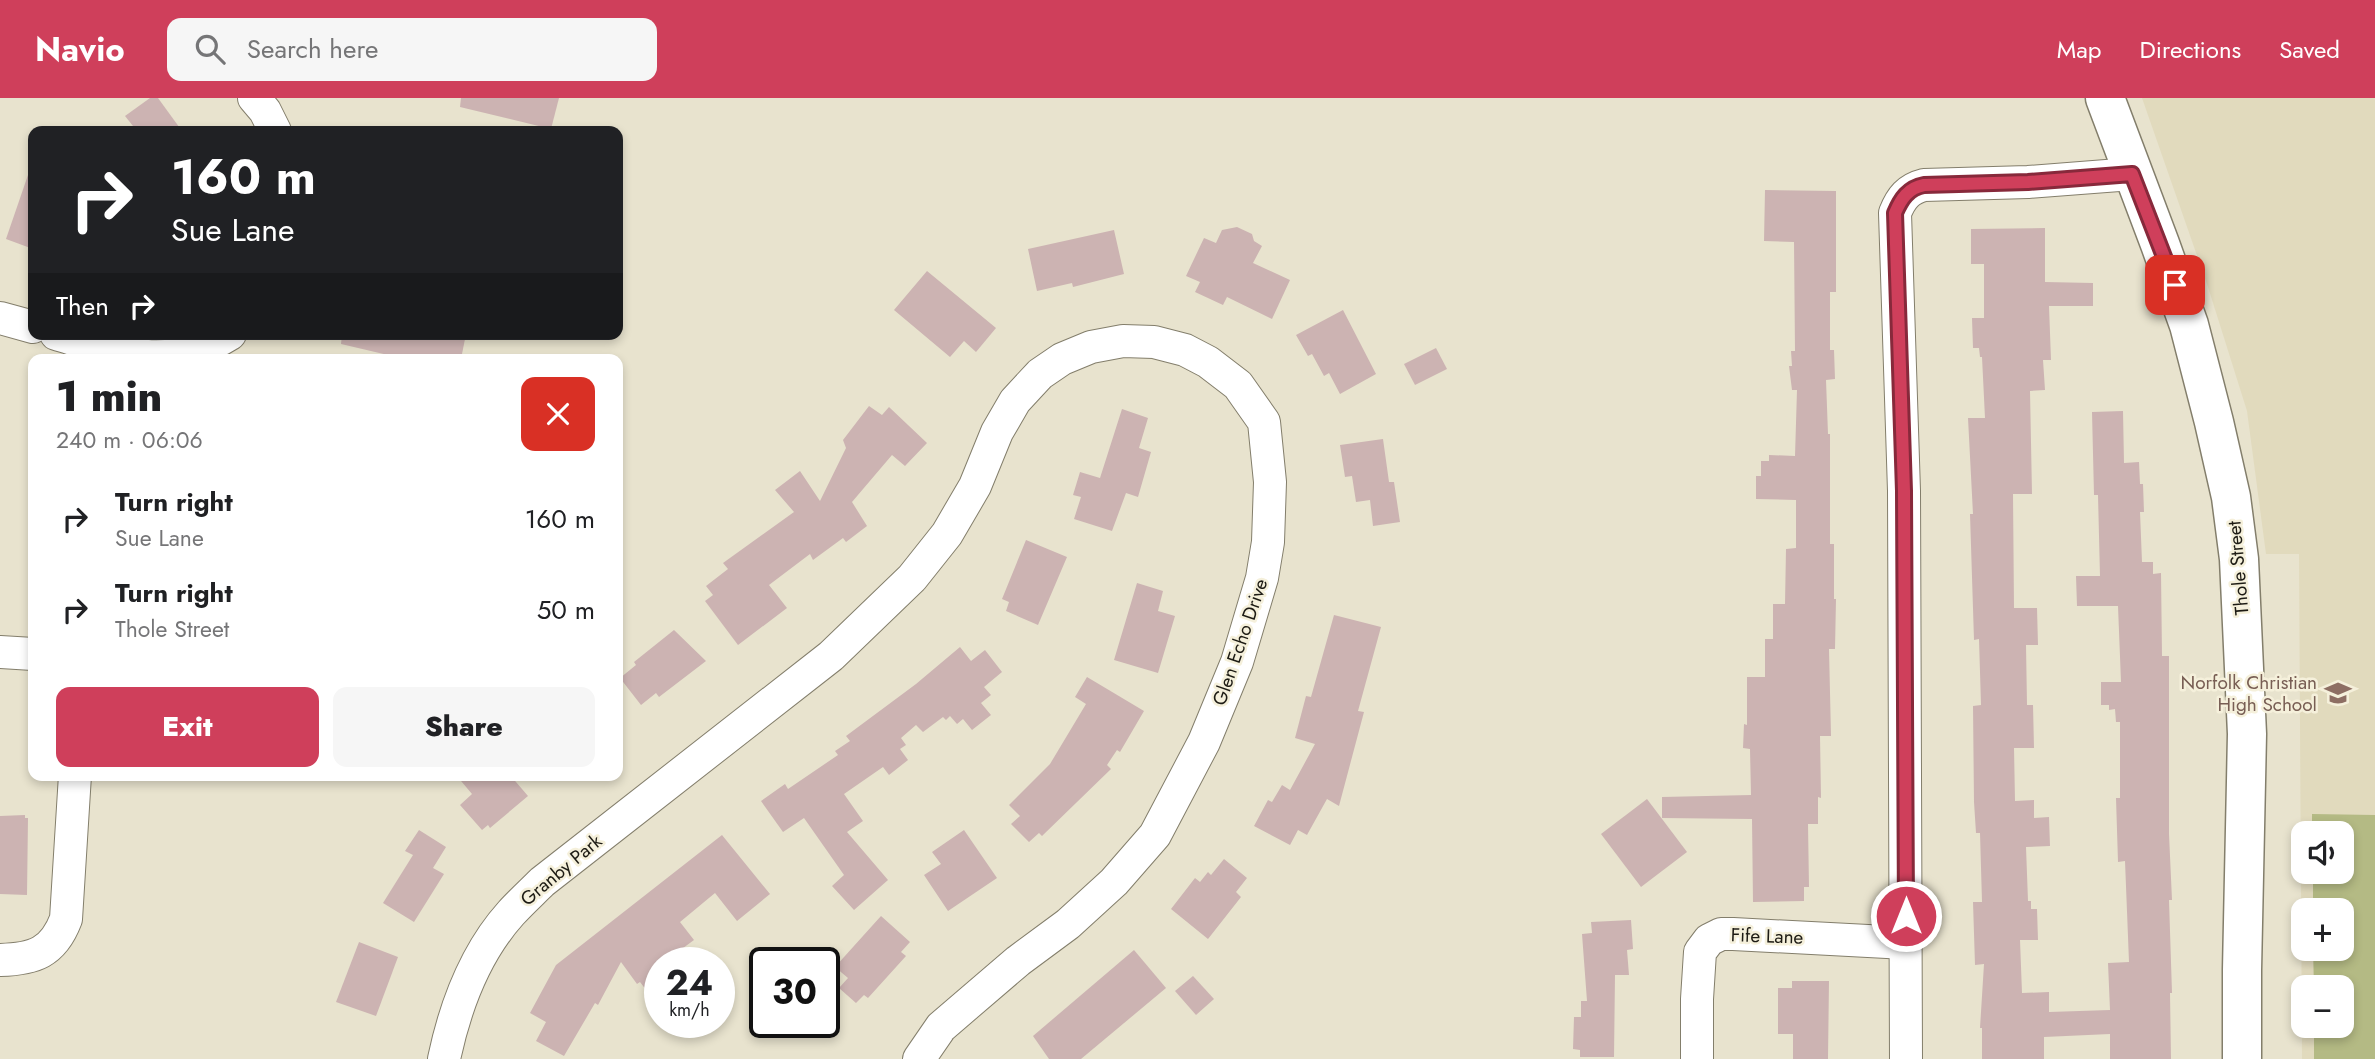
<!DOCTYPE html>
<meta charset="utf-8">
<style>
:root{--surface:#fff;--page:#f6f6f6;--text:#202124;--muted:#757577;--accent:#cf3f5b}
body{margin:0;font-family:Jost,sans-serif;background:var(--page);color:var(--text);height:100vh;display:flex;flex-direction:column;font-size:26px;white-space:nowrap}
*{box-sizing:border-box;margin:0}
p{font-size:23px;color:var(--muted)}
.icon{flex:none;width:38px;height:38px;fill:none;stroke:currentColor;stroke-width:2;stroke-linecap:round;stroke-linejoin:round}
.map{position:relative;flex:1;overflow:hidden}
.details{position:absolute;left:28px;top:256px;width:595px;height:427px;display:flex;flex-direction:column;background:var(--surface);border-radius:14px;box-shadow:0 4px 10px #0003}
.details>*{flex:none}
.hud{position:absolute;left:28px;top:28px;width:595px;height:214px;border-radius:14px;box-shadow:0 4px 10px #0003;background:#202124;color:#fff;overflow:hidden}
.controls{position:absolute;left:2291px;top:723px;display:grid;gap:14px}
.controls a{display:grid;place-items:center;width:63px;height:63px;border-radius:14px;background:var(--surface);box-shadow:0 4px 10px #0003;font-size:35px}
.speed{position:absolute;left:644px;top:849px;display:flex;gap:14px;font-size:35px;font-weight:700;text-align:center}
.speed>*{display:grid;place-content:center;width:91px;height:91px;border-radius:50%;background:var(--surface);box-shadow:0 4px 10px #0003;line-height:1}
.speed small{font-size:18px;font-weight:400}
.speed .limit{border:4px solid #111;border-radius:10px;background:#fff;color:#111}
.pin{position:absolute;display:grid;place-items:center;width:60px;height:60px;color:#fff;margin:-30px;border-radius:14px;box-shadow:0 4px 10px #0006}
.me{position:absolute;width:77px;margin:-38px;rotate:0deg;stroke-linejoin:round;filter:drop-shadow(0 0 5px #0008)}
.turn{display:flex;align-items:center;gap:24px;height:147px;padding:0 28px;font-size:32px}
.turn .icon{width:91px;height:91px;stroke-width:2.5}
.turn b{display:block;font-size:49px;line-height:60px}
.then{display:flex;align-items:center;height:66px;padding:0 28px;background:#0003;gap:14px;font-size:26px}
.round{display:grid;place-items:center;flex:none;width:74px;height:74px;border-radius:14px;background:var(--page)}
.summary{display:flex;align-items:center;justify-content:space-between;height:119px;padding:0 28px}
h1{font-size:42px;font-weight:800;line-height:52px}
.cta{display:flex;gap:14px;margin-top:auto;padding:14px 28px}
.cta a{flex:1;height:80px;border-radius:14px;background:var(--accent);color:#fff;font-size:28px;font-weight:800;line-height:80px;text-align:center}
.cta a+a{background:var(--page);color:var(--text)}
ul{padding:0;list-style:none}
li{display:flex;align-items:center;gap:21px;height:91px;padding:0 28px}
li div{flex:1}
li b{display:block;font-size:26px}
li em{font-style:normal}
header{display:flex;align-items:center;gap:42px;box-sizing:border-box;height:98px;padding:0 35px;background:var(--accent);color:#fff}
header strong{font-size:33px}
nav{display:flex;gap:38px;margin-inline-start:auto;font-size:24px}
.search{width:490px;height:63px;background:var(--page);display:flex;align-items:center;gap:18px;box-sizing:border-box;padding:0 24px;border-radius:14px;color:var(--muted);font-size:26px}
.map>svg:first-child{display:block}
.built{fill:#e1dabd;fill-rule:evenodd}
.green{fill:#b4ba84}
.building{fill:#ccb3b2}
.lines{fill:none;stroke-linecap:round;stroke-linejoin:round}
.minor-casing{stroke:#837e6b;stroke-width:34}
.tertiary-casing{stroke:#837e6b;stroke-width:41}
.minor{stroke:#fff;stroke-width:32}
.tertiary{stroke:#fff;stroke-width:38}
.route-casing{stroke:#87293b;stroke-width:18}
.route{stroke:#cf3f5b;stroke-width:12}
.labels{text-anchor:middle;dominant-baseline:central;stroke-width:5;stroke-linejoin:round;paint-order:stroke}
.street-label{font-size:19px;fill:#1d1b14;stroke:#f5f0db}
.education-label{font-size:19px;fill:#785e54;stroke:#f5f0db;text-anchor:end}
</style>
<header>
<strong>Navio</strong>
<div class="search"><svg class="icon" aria-label="search" viewBox="0 0 24 24"><circle cx="10" cy="10" r="6"/><path d="M15 15l6 6"/></svg>Search here</div>
<nav><a>Map</a><a>Directions</a><a>Saved</a></nav>
</header>
<div class="map">
<svg width="2375" height="961" viewBox="0 0 2375 961">
<rect width="100%" height="100%" fill="#e8e3ce"/>
<path class="built" d="M 2142,0 L 2375,0 L 2375,961 L 2302,961 L 2299,456 L 2266,456 L 2247,313 L 2208,189 ZM 2303,735 L 2342,735 L 2342,774 L 2303,774 ZM 2303,812 L 2342,812 L 2342,850 L 2303,850 ZM 2303,889 L 2342,889 L 2342,928 L 2303,928 Z"/>
<polygon class="green" points="2312,716 2375,717 2375,961 2314,961 2314,928 2342,928 2342,889 2314,889 2313,851 2342,850 2342,812 2313,812 2313,774 2342,774 2342,735 2312,735"/>
<g class="building">
<polygon points="150,0 158,0 182,33 137,33 125,18"/>
<polygon points="461,0 559,0 551,31 460,9"/>
<polygon points="29,74 33,74 33,151 6,141"/>
<polygon points="1765,92 1836,93 1836,194 1830,194 1830,252 1834,252 1835,281 1826,282 1828,336 1830,336 1830,446 1834,446 1834,501 1836,501 1835,551 1829,551 1831,638 1820,638 1821,700 1818,699 1818,726 1808,726 1809,789 1804,789 1804,803 1753,804 1752,721 1662,720 1662,699 1751,697 1750,651 1743,650 1744,626 1747,627 1747,579 1765,579 1765,541 1773,541 1773,506 1785,506 1786,451 1796,450 1796,402 1756,401 1756,378 1761,378 1761,363 1769,363 1769,357 1795,358 1797,292 1792,292 1789,268 1792,268 1791,253 1795,253 1794,144 1764,143"/>
<polygon points="1237,129 1252,136 1254,143 1262,148 1253,165 1290,182 1272,221 1227,199 1223,207 1195,194 1200,184 1186,178 1204,140 1216,145 1222,132"/>
<polygon points="2045,130 2045,184 2093,185 2093,208 2049,208 2051,262 2043,262 2045,292 2030,293 2032,396 2013,396 2014,510 2037,510 2038,547 2026,547 2027,607 2033,607 2034,650 2014,650 2015,703 2034,702 2034,720 2049,719 2050,748 2026,749 2028,803 2031,803 2031,811 2037,811 2038,842 2020,842 2022,895 2049,894 2049,914 2110,912 2108,865 2129,864 2125,763 2118,764 2116,700 2120,700 2120,624 2116,624 2115,611 2109,612 2109,607 2101,607 2101,584 2121,584 2118,508 2077,508 2076,478 2100,478 2098,397 2094,397 2092,314 2123,313 2124,365 2139,364 2140,386 2143,386 2144,414 2140,414 2142,464 2153,464 2153,476 2161,475 2162,558 2169,558 2169,736 2172,802 2169,802 2172,895 2170,895 2171,961 2110,961 2110,936 2044,939 2044,961 1982,961 1982,930 1980,930 1984,866 1975,867 1973,804 1982,804 1980,735 1976,735 1974,704 1973,608 1981,607 1979,541 1974,542 1970,416 1973,416 1968,320 1985,320 1982,259 1980,259 1979,250 1973,250 1972,220 1984,220 1984,166 1971,166 1971,131"/>
<polygon points="1114,132 1124,176 1073,189 1072,185 1037,193 1028,151"/>
<polygon points="927,173 996,230 976,254 964,243 950,259 894,212"/>
<polygon points="1343,212 1376,276 1340,296 1329,275 1324,278 1312,256 1308,258 1296,237"/>
<polygon points="342,236 466,236 461,261 405,261 341,246"/>
<polygon points="1436,250 1447,271 1415,287 1404,266"/>
<polygon points="869,308 882,317 889,309 927,345 905,368 892,357 852,404 867,428 846,444 843,440 813,462 810,456 769,487 787,510 738,547 705,503 713,497 706,488 728,471 723,465 794,414 775,392 800,373 820,403 846,350 843,342"/>
<polygon points="1122,311 1148,320 1139,350 1151,354 1138,399 1126,395 1112,433 1074,421 1081,399 1073,397 1080,374 1100,380"/>
<polygon points="1383,341 1389,384 1394,384 1400,424 1373,428 1370,402 1356,404 1352,378 1345,379 1340,347"/>
<polygon points="1026,442 1067,459 1038,527 1006,513 1009,504 1002,501"/>
<polygon points="1137,485 1163,493 1158,513 1175,518 1158,575 1114,562"/>
<polygon points="1334,517 1381,529 1358,613 1364,614 1339,708 1327,701 1307,737 1298,732 1290,747 1254,728 1268,702 1272,704 1282,687 1290,692 1315,646 1295,640 1306,598 1311,599"/>
<polygon points="674,532 706,563 659,599 656,595 641,607 620,580 636,567 634,564"/>
<polygon points="960,549 971,563 985,552 1002,574 984,589 991,597 981,605 991,617 972,632 963,621 957,626 950,618 946,622 943,619 923,634 916,627 901,640 906,647 900,651 908,662 889,677 883,669 844,696 863,723 847,734 888,782 854,812 832,788 844,777 804,720 783,734 761,703 785,686 788,691 838,657 835,653 850,643 846,638 916,586"/>
<polygon points="1087,579 1144,613 1120,654 1117,652 1107,667 1111,671 1042,738 1039,735 1029,744 1011,726 1020,718 1009,707 1050,666 1086,606 1075,599"/>
<polygon points="456,677 510,677 528,698 490,730 488,727 482,732 460,707 472,696"/>
<polygon points="1647,701 1687,754 1641,789 1601,736"/>
<polygon points="25,717 25,720 28,720 27,797 0,796 0,718"/>
<polygon points="419,732 446,749 433,770 444,776 414,824 383,805 413,757 405,753"/>
<polygon points="964,732 997,780 948,813 924,777 941,766 932,754"/>
<polygon points="722,737 770,796 737,823 715,795 680,824 694,842 664,864 660,864 660,910 640,884 637,886 621,864 598,907 595,905 564,958 536,943 546,924 530,915 556,867"/>
<polygon points="1224,761 1247,780 1236,794 1241,799 1208,841 1171,811 1195,780 1200,784 1208,774 1211,777"/>
<polygon points="881,818 910,844 901,854 906,858 868,900 864,897 856,905 839,890 848,880 835,869"/>
<polygon points="1631,822 1633,851 1627,852 1629,877 1615,877 1614,959 1580,959 1580,952 1573,951 1574,919 1581,919 1581,903 1587,903 1582,836 1592,835 1591,824"/>
<polygon points="359,844 398,859 376,918 336,904"/>
<polygon points="1134,852 1166,890 1081,961 1049,961 1033,938"/>
<polygon points="1193,878 1214,901 1196,917 1175,893"/>
<polygon points="1792,883 1829,883 1828,961 1793,961 1793,936 1778,936 1778,890 1792,890"/>
</g>
<g class="lines">
<g class="minor-casing">
<g id="minor">
<polyline points="254,0 265,13 275,33"/>
<polyline points="0,220 33,229"/>
<path d="M 56,236 C 120,255 168,275 230,236"/>
<polyline points="0,554 33,556"/>
<path d="M 0,862 C 34,861 53,855 66,821 L 75,677"/>
<path d="M 444,961 C 455,909 475,855 511,815 C 521,804 532,794 542,784 L 831,558 L 912,480 L 947,436 L 975,388 L 997,334 L 1015,303 L 1040,276 L 1062,261 L 1091,249 L 1123,243 L 1154,244 L 1185,252 L 1208,264 L 1238,287 L 1264,324 L 1270,384 L 1268,444 L 1262,480 L 1237,564 L 1204,644 L 1155,737 L 1114,784 L 1068,826 L 1018,863 L 941,929 L 919,961"/>
<polyline points="1697,961 1697,901 1700,854 1709,842 1721,836 1733,836 1906,845"/>
<path d="M 1906,961 L 1904,393 L 1895,115 C 1901,100 1908,91 1924,87 L 2028,84 L 2132,76"/>
</g>
</g>
<g class="tertiary-casing">
<polyline id="tertiary" points="2105,0 2160,146 2189,227 2214,324 2231,399 2239,461 2247,636 2242,872 2242,961"/>
</g>
<use href="#minor" class="minor"/>
<use href="#tertiary" class="tertiary"/>
</g>
<g class="lines">
<g class="route-casing">
<path id="route" d="M 1906,818 L 1904,393 L 1895,115 C 1901,101 1908,90 1924,87 L 2028,84 L 2132,76 L 2175,187"/>
</g>
<use href="#route" class="route"/>
</g>
<defs>
<g id="school-bare" transform="scale(2.1)"><path d="M0-5L7-2L0 1L-7-2ZM-4 1L0 2.5L4 1V4Q0 6-4 4Z" fill="#8d6e63" stroke="#f5f0db" stroke-width="2.5" paint-order="stroke"/></g>
</defs>
<g fill-rule="evenodd">
<use href="#school-bare" x="2338" y="595"/>
</g>
<g class="labels">
<g class="street-label">
<text transform="translate(2238 470) rotate(-95)">Thole Street</text>
<text transform="translate(1240 544) rotate(-71)">Glen Echo Drive</text>
<text transform="translate(561 772) rotate(-40)">Granby Park</text>
<text transform="translate(1767 838) rotate(2)">Fife Lane</text>
</g>
<g class="education-label">
<text x="2317" y="584">Norfolk Christian<tspan x="2317" dy="22">High School</tspan></text>
</g>
</g>
</svg>
<div class="controls">
<a><svg class="icon" aria-label="sound" viewBox="0 0 24 24"><path d="M4 9h4l5-4v14l-5-4H4zM17 9q2 3 0 6"/></svg></a>
<a>+</a>
<a>−</a>
</div>
<div class="speed"><div>24<small>km/h</small></div><div class="limit">30</div></div>
<div class="pin" style="left:2175px;top:187px;background:#d93025"><svg class="icon" aria-label="arrive" viewBox="0 0 24 24"><path d="M6 21V4h12l-3 4 3 4H6"/></svg></div>
<svg class="me" style="left:1906px;top:818px" viewBox="-20 -20 40 40"><circle r="17" fill="#cf3f5b" stroke="#fff" stroke-width="3"/><path d="M0-11L8 9 0 5-8 9z" fill="#fff"/></svg>
<div class="hud">
<div class="turn"><svg class="icon" aria-label="right" viewBox="0 0 24 24"><path d="M7 20v-9h11M14 6l5 5-5 5"/></svg><div><b>160 m</b>Sue Lane</div></div>
<div class="then">Then<svg class="icon" aria-label="right" viewBox="0 0 24 24"><path d="M7 20v-9h11M14 6l5 5-5 5"/></svg></div>
</div>
<section class="details">
<div class="summary"><div><h1>1 min</h1><p>240 m · 06:06</p></div><a class="round" style="background:#d93025;color:#fff"><svg class="icon" aria-label="close" viewBox="0 0 24 24"><path d="M6 6l12 12M18 6L6 18"/></svg></a></div>
<ul>
<li><svg class="icon" aria-label="right" viewBox="0 0 24 24"><path d="M7 20v-9h11M14 6l5 5-5 5"/></svg><div><b>Turn right</b><p>Sue Lane</p></div><em>160 m</em></li>
<li><svg class="icon" aria-label="right" viewBox="0 0 24 24"><path d="M7 20v-9h11M14 6l5 5-5 5"/></svg><div><b>Turn right</b><p>Thole Street</p></div><em>50 m</em></li>
</ul>
<div class="cta"><a>Exit</a><a>Share</a></div>
</section>
</div>
